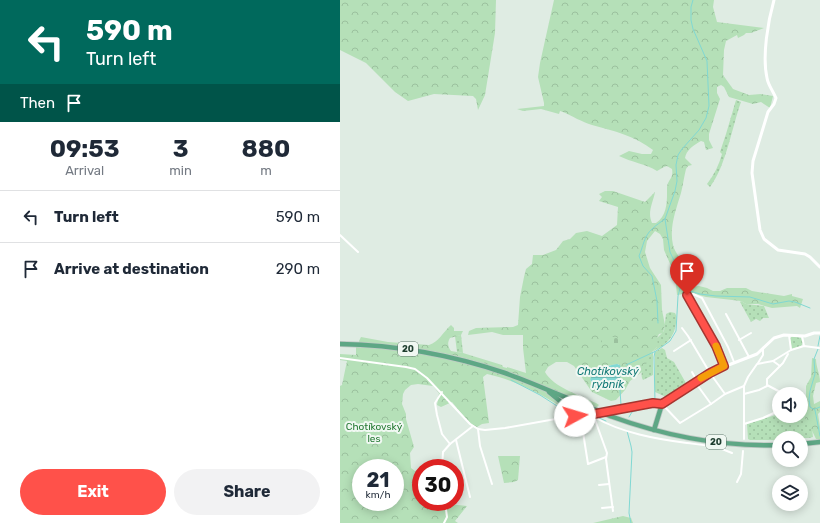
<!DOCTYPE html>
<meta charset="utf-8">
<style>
:root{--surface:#fff;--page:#f2f2f3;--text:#1f2937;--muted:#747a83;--line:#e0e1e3;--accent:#ff514a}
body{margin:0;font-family:Rubik,sans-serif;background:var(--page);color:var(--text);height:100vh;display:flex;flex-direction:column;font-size:15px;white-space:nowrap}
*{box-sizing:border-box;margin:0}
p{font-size:13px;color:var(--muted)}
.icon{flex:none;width:22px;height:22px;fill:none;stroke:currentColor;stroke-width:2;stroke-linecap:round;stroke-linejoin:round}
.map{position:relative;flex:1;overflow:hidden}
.sheet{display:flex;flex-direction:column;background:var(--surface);width:340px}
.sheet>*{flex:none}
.guide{background:#00695c;color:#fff;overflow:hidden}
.controls{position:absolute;left:432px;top:387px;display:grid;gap:8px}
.controls a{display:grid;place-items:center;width:36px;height:36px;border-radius:50%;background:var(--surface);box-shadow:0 2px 10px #0003;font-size:20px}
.speed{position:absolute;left:12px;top:459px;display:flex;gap:8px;font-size:20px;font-weight:700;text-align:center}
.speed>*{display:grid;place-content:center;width:52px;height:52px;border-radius:50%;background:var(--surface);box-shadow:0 2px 10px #0003;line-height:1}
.speed small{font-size:10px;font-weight:400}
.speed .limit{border:6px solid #d22;background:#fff;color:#111}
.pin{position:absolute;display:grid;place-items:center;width:34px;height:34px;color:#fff;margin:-41px -17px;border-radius:50% 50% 50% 0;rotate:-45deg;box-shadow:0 0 4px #0007}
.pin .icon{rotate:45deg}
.me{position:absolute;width:44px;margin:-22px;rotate:84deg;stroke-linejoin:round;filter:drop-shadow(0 0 3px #0008)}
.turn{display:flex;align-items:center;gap:14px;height:84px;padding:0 20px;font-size:18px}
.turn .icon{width:52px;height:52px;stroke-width:2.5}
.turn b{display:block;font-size:28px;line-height:34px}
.then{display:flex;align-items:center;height:38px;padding:0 20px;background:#0003;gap:8px;font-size:15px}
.eta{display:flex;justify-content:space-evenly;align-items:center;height:68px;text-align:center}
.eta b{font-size:24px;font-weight:700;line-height:28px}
.action{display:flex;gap:8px;margin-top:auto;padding:8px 20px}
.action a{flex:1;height:46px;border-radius:24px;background:var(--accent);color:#fff;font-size:16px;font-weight:700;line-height:46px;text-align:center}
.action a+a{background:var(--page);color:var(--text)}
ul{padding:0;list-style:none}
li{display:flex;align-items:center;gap:12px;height:52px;padding:0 20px;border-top:1px solid var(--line)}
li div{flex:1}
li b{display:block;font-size:15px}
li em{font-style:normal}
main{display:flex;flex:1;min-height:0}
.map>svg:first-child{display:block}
.grass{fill:url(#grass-dots)}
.forest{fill:url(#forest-crowns);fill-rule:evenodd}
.cemetery{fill:url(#cemetery-stones)}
.water{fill:url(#water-rules)}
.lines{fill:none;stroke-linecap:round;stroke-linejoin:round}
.stream{stroke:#80d8d3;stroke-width:1}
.primary-casing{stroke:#c0c9c5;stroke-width:6}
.minor{stroke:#fff;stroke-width:2}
.tertiary{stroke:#fff;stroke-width:3}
.primary{stroke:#5ea785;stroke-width:4.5}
.primary-bridge-casing{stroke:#c0c9c5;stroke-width:6;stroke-linecap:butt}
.primary-bridge{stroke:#5ea785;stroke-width:4.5}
.route-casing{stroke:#a63530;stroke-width:10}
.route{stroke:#ff514a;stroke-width:7}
.slow{stroke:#f59e0b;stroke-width:7}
.labels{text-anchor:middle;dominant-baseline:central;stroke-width:4;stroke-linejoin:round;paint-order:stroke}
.shield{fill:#f0f8f2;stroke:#5d766a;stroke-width:1}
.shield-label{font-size:9px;font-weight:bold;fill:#1e3e2f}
.park-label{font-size:10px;fill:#247933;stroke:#f0f8f2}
.water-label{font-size:11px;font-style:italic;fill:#127a77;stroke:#f0f8f2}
</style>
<main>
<section class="sheet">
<div class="guide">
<div class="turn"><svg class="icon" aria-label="left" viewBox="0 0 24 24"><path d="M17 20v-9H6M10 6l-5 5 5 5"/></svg><div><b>590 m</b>Turn left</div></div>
<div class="then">Then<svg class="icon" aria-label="arrive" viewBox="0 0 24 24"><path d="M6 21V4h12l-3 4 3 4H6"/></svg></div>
</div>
<div class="eta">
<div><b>09:53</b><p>Arrival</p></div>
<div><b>3</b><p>min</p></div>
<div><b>880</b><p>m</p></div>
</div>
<ul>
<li><svg class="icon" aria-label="left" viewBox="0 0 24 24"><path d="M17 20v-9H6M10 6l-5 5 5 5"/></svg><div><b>Turn left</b></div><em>590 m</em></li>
<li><svg class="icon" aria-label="arrive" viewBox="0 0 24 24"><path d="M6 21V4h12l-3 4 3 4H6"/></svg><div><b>Arrive at destination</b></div><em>290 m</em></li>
</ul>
<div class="action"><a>Exit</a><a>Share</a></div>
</section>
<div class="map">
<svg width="480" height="523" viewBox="0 0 480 523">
<defs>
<pattern id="grass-dots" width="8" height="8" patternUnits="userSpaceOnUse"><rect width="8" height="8" fill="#b5e0b8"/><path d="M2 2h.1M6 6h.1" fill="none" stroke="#9bc19e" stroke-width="1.8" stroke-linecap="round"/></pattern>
<pattern id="forest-crowns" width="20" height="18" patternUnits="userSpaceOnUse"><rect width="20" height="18" fill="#b5e0b8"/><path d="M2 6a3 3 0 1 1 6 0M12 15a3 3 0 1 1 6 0" fill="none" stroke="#9bc19e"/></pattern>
<pattern id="cemetery-stones" width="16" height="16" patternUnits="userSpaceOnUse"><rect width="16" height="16" fill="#b5e0b8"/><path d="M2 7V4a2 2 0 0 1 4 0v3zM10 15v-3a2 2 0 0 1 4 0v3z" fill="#9bc19e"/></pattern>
<pattern id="water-rules" width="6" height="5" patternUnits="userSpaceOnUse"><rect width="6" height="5" fill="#80d8d3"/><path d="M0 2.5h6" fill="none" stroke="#6ebab5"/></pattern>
</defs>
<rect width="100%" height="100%" fill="#dfece3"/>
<g class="grass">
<path d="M 396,100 L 401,102 C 392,127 386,166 370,187 L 367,184 C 374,175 379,165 382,154 L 380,152 L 386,134 Z"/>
<polygon points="401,301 406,304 424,306 429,318 423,318 420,321 416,319 411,322 400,302"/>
<path d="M 330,312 L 335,313 C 337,316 336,319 336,323 C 335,337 325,346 312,352 L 317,347 L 317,338 L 324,331 L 326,314 Z"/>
<polygon points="121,335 123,353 117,352 115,336"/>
<polygon points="452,336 461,338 463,343 461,346 452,349 450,339"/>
<polygon points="322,348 325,350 327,358 334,362 347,385 326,397 315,392 315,352"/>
<path d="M 313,352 L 313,375 L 303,380 C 298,372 307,358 313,352 Z"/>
<polygon points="461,409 472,428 473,437 469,438 439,438 439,440 410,440 408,439 407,424 439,414 439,416 461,416"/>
</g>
<g class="forest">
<polygon points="0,0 156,0 155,33 145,95 138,110 136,99 133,96 94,94 68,101 55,92 26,63 0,50"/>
<path d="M 214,0 L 374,0 L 373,7 L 377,22 L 424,28 L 411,33 L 406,33 L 404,35 L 398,38 L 397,35 L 386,41 L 384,50 L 383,75 L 393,89 L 409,95 L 421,94 L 433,96 L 430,108 L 421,102 L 413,104 L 389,97 L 384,87 L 381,85 L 377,87 L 377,93 L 380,99 L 369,134 L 369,140 L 373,148 L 366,150 L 364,142 L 361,141 C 354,145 346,150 345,158 L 352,165 L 348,166 L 346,169 C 344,177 343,185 341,193 C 336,210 329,227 333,245 C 335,253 340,257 343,263 C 346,269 344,278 344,285 L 352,287 L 359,286 L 367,288 L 373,291 L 380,291 L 387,288 L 406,288 L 412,291 L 444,296 L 452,294 L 452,296 L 463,299 L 460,308 L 457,306 L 432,308 L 418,304 L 406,304 L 401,301 L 366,297 L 352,293 L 337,295 L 335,275 L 324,250 L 323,239 L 320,234 L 315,231 L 307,241 L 305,252 L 310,268 L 321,285 L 322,310 L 325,325 L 323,333 L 319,334 L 317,338 L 318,346 L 312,352 L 302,372 L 290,381 L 285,390 L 276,400 L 271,401 L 252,392 L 234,366 L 227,362 L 216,362 L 208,367 L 205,372 C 213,387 241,396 256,403 L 259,405 L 255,409 C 216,392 176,374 135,361 C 98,350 59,346 20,344 L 19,341 L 21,337 L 48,342 L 89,345 C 99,342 103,332 111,325 L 114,328 L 114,331 L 123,331 L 121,335 L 110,338 C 107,343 108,347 111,351 L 123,353 L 162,365 L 163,367 L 167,368 L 167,367 L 186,373 L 183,348 L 183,335 L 163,335 L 152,332 L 128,335 L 129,331 L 136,328 L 173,327 L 178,325 L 180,297 L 184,277 L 186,269 L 192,264 L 193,255 L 203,255 L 216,250 L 223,241 L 230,239 L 236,233 L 247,231 L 262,236 L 277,225 L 278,207 L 259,201 L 262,197 L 259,194 L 265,191 L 273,191 L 305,202 L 315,192 C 313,203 307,212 312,223 L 316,223 C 328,215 327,200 327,188 C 327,180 334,179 332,169 L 327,166 L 324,167 L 317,171 C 306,164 291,162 279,156 L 289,151 L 302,154 L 311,154 L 313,150 C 295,136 274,131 252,125 C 242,122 232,116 223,112 L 220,111 L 219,114 L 201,109 L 183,111 L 177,109 L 204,106 L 204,103 L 198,77 L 200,63 ZM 279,364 L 277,390 L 253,386 L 250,379 C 256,368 267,365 279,364 Z"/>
<path d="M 16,347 C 55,349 95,353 134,364 C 157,371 180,381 203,390 L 227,409 L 228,411 C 201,394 178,381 147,374 L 143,377 L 149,423 L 142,424 L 137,427 C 127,423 119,410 112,402 L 101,407 L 97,405 L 99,393 L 93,386 L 78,384 L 71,385 L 65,390 L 63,394 L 62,404 L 66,414 L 66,419 L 74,447 L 70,453 L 71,468 L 75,471 L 94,461 L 97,468 L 81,468 L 81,502 L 107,502 L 109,504 L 127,506 L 115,521 L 118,523 L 0,523 L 0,386 L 2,385 L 7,361 L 0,360 L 0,354 L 16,355 ZM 21,468 L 55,468 L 55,502 L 21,502 Z"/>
<path d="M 472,358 L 476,359 C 476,367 480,374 480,382 L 476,383 L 473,396 L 474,404 L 480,401 L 480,412 L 478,414 L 480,427 L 480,439 L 476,439 L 462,410 L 466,401 L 466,386 L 471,377 Z"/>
<polygon points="158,456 180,456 178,480 174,482 164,483"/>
<polygon points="283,516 291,518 293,523 253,523"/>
</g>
<polygon class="cemetery" points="264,335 284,339 281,348 261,342"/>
<path class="water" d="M 277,364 L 280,365 L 281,368 L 279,390 L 259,389 L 253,386 L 250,379 C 256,368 266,366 277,364 Z"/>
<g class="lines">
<g class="stream">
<polyline points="340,288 360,294 376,296 410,297 433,304 449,301 455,302 470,308"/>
<path d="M 318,323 L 317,301 L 312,276 L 303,266 L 299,256 C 303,247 304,236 312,229 C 316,225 321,222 325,219"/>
<polyline points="478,346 480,336"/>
<polyline points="478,349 474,359 475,374 470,391 469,399 470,407 475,410 480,436"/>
<polyline points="286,365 316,351 330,341 336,331 338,296 340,288 340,273 330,252 325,219 335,191 337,181 336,165 338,155 342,149 359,130 366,118 369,106 367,61 353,29 351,20 351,7 353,0"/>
<polyline points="171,380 200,395 228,413 230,413"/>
<polyline points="315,401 314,357 315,352"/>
<polyline points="233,409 235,409 244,413"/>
<polyline points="475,409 480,407"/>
<polyline points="260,410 281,405 280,390"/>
<polyline points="257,417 266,421"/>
<polyline points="289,417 292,412 313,406"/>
<polyline points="287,431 291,446 292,452 289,513 291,523"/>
</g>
<g class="primary-casing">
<g id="primary">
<path d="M 0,344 C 57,345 112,355 165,373 C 196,384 226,398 256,410"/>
<polyline points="209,392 232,411 240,414"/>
<path d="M 270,416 C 325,436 381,447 439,445"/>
<polyline points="314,430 322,404"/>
<polyline points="461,444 480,442"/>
</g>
</g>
<g class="minor">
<polyline points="0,235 18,252"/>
<polyline points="386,314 409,357"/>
<polyline points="342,328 348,336 370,373 385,394"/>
<polyline points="462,336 464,346"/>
<polyline points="399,340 411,333"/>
<polyline points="451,350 464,346 479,348"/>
<polyline points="334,351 351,340"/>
<polyline points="0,358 66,367 75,369 87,378 130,424 138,429 145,430 165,428 238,415"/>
<polyline points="433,361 440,366"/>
<polyline points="418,363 423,355 423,349"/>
<polyline points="384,366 376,346 347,295 353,294 362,298 388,347 394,362"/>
<polyline points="352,372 357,381"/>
<polyline points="355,382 371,404 385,394 404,386"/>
<polyline points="427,385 444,394"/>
<polyline points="102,392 95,403 97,415 102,434 110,444"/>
<polyline points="404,394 419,390 427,386 427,379 443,363 448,354"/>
<polyline points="322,404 340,423 371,404"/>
<path d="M 254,417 C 282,433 316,439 347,443 C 362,445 378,446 392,453"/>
<polyline points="254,417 267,453 266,459 273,511"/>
<polyline points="254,417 242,426 248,464 266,457"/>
<polyline points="404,424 423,418 438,411"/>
<polyline points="138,429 140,446 152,484"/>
<polyline points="404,439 404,386 408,377 417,364 433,361 451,350 449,335"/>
<polyline points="116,440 130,497"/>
<polyline points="102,468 103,452 110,444 133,426"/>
<polyline points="397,482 401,474 403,451"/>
<polyline points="259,485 269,484"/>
<polyline points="262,508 273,507"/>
<polyline points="104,523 107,517 105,502"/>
</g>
<g class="tertiary">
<path d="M 434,0 C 428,21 422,56 427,78 C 428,85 433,91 436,98 L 434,104 L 428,112 L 413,161 L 412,173 L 420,230 L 424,239 L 438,250 L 465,254 L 470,257 L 480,267"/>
<polyline points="240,414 254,414 313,403 322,404 373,371 417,354 434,338 444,335 465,336 474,333 480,333"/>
</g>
<use href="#primary" class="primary"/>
<g class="primary-bridge-casing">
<polyline id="primary-bridge" points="256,410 270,416"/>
</g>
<use href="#primary-bridge" class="primary-bridge"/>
</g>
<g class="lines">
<g class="route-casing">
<polyline id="route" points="235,416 254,414 313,403 322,404 370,373 384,366 376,346 347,295"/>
</g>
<use href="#route" class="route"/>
<polyline class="slow" points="361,378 384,366 376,346"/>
</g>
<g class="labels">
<g class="shield">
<rect x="58" y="342" width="20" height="14" rx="3"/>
<rect x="366" y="435" width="20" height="14" rx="3"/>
</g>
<g class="shield-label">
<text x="68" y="349">20</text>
<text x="376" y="442">20</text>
</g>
<g class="park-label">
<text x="34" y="427">Chotíkovský<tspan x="34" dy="12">les</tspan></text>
</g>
<g class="water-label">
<text x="268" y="371">Chotíkovský<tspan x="268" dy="13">rybník</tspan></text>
</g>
</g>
</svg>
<div class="controls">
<a><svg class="icon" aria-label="sound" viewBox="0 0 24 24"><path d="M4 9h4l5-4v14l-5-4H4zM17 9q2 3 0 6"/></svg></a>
<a><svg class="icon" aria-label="search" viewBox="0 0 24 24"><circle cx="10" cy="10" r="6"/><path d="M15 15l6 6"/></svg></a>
<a><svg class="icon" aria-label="layers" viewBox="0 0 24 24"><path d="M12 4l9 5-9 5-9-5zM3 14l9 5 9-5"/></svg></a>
</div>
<div class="speed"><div>21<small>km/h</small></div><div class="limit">30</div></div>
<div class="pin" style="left:347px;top:295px;background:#d93025"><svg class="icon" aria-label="arrive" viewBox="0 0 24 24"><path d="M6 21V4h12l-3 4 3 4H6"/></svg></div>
<svg class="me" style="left:235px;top:416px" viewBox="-20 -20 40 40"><circle r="19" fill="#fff"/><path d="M0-13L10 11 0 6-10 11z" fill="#ff514a"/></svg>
</div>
</main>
